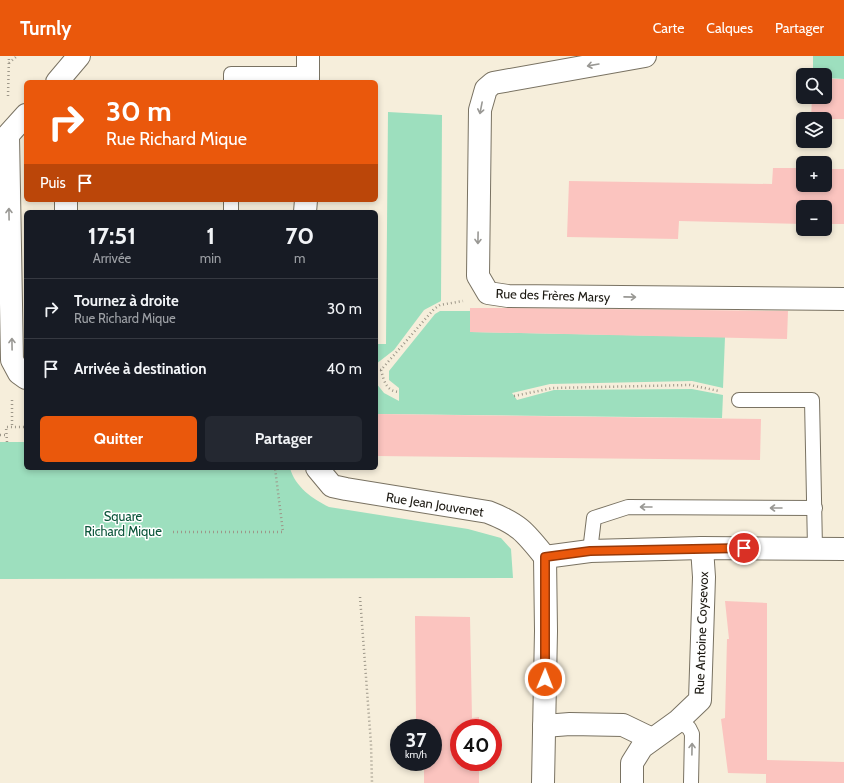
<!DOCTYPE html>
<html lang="fr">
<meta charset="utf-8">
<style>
:root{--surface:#171b24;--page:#242831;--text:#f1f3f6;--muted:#9ea1a6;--line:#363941;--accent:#ea580c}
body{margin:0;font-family:Cabin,sans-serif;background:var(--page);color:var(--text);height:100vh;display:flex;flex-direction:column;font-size:15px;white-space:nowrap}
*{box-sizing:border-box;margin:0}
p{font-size:13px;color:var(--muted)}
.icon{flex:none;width:22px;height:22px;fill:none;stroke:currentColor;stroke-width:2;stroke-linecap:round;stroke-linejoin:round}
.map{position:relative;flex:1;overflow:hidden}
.panel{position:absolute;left:24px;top:154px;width:354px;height:260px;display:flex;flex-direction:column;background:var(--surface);border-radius:6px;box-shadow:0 2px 6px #0003}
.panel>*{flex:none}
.banner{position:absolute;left:24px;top:24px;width:354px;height:122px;border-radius:6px;box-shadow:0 2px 6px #0003;background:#ea580c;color:#fff;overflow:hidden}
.buttons{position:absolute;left:796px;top:12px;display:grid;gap:8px}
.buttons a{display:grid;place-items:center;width:36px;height:36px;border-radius:6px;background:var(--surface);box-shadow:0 2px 6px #0003;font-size:20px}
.speed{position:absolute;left:390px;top:663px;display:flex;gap:8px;font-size:20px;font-weight:700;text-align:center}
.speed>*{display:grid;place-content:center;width:52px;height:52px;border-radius:50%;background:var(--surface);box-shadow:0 2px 6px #0003;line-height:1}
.speed small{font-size:10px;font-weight:400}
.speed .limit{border:6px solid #d22;background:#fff;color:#111}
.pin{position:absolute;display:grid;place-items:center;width:34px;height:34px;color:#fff;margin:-17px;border:2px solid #fff;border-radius:50%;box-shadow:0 1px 4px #0007}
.me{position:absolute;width:44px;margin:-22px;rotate:1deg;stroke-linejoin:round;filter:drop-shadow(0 0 3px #0008)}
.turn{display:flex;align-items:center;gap:14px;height:84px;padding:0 16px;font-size:18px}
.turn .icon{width:52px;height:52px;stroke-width:2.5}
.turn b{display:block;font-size:28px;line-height:34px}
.then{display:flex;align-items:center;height:38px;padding:0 16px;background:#0003;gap:8px;font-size:15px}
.eta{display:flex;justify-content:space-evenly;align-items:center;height:68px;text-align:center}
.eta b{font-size:24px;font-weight:700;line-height:28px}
.primary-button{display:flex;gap:8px;margin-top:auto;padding:8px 16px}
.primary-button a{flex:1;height:46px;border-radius:6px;background:var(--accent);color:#fff;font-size:16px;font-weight:700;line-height:46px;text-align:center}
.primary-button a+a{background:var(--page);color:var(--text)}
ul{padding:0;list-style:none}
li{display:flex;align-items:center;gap:12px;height:60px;padding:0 16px;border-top:1px solid var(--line)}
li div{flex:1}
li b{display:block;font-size:15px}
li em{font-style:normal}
header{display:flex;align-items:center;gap:24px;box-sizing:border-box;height:56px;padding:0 20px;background:var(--accent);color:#fff}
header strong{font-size:19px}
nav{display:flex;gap:22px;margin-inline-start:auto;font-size:14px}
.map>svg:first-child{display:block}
.green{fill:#9ddfbe}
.building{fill:#fbc4bf}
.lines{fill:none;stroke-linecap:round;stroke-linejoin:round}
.service-casing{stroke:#797262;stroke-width:16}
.minor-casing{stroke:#797262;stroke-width:24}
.tertiary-casing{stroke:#797262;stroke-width:24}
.path{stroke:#9d9789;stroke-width:2.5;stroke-dasharray:1 3;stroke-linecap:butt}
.service{stroke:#fff;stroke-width:14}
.minor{stroke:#fff;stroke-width:22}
.tertiary{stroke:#fff;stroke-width:22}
.oneway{stroke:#999894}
.route-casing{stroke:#983908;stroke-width:10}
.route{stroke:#ea580c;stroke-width:7}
.labels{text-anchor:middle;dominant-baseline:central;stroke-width:3;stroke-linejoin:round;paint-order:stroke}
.street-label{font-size:13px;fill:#1c1912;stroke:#fff}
.park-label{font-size:13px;fill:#0b553a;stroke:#fff}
</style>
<header>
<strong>Turnly</strong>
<nav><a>Carte</a><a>Calques</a><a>Partager</a></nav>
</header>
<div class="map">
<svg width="844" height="727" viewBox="0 0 844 727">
<rect width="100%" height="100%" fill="#f6eedb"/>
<g class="green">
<polygon points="813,0 844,0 844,23 825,22 825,19 813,19"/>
<polygon points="388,56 442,59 441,245 424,254 394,294 376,308 376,288 386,288"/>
<polygon points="440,255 470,255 471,276 725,281 723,332 692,325 550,328 512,337 517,344 554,334 692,333 723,339 722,362 376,358 376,327 384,337 399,345 399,332 389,324 389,315 435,258"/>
<path d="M 0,386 L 26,386 L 26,412 L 290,412 C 295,431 313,443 329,451 L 468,473 L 501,482 L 511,493 L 513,522 L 0,523 Z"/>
</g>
<g class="building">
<polygon points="825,23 844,23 844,63 811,63 812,41 825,41"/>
<polygon points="773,112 803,112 803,129 825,129 825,113 844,113 844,168 825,168 825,151 803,151 803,168 679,165 678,183 567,181 569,125 772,128"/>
<polygon points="470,252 506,252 788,255 787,283 470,276"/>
<polygon points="376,358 761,363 760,404 376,400"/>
<polygon points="725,545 767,547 767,704 844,706 844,727 766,727 766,718 728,717 721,663 725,662 727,583 729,583"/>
<polygon points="415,560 470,561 472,662 479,661 479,672 459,672 459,706 479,706 479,727 424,727 424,706 433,706 433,672 423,672 423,664 416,664"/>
</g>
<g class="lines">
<g class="service-casing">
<g id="service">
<polyline points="231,26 231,18 308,18"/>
<polyline points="231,144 231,156"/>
<polyline points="739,344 812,344 815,492"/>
<polyline points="590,495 594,462 628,451 815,452"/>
<polyline points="678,665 689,672 692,678 691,727"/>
</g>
</g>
<g class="minor-casing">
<g id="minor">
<polyline points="645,0 493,27 486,33 480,54 478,220 488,237 508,240 844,243"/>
<polyline points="57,26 79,0"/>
<polyline points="308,26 308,0"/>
<polyline points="26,59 8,79 12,304 19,317 26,322"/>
<polyline points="66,156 66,144"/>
<polyline points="305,156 306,144"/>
<path d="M 317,412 L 332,430 L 346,433 L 488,456 C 519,468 525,476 545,501"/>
<polyline points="544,670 570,668 623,669 652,683"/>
<polyline points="632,727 632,707 642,691 678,665 700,644 704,521 702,492"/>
</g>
</g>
<g class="tertiary-casing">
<polyline id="tertiary" points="543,727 546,575 545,501 590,495 702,492 844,493"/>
</g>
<g class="path">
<polyline points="9,7 17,0"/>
<polyline points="8,40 9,0"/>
<polyline points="376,314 381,314 434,253 440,249 463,245"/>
<path d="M 381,314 C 384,325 386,335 399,336"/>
<polyline points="514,340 553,332 690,329 719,335"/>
<polyline points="12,344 12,371"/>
<polyline points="0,379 7,379"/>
<polyline points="7,386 6,371 26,371"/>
<polyline points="173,476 283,476 275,412"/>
<polyline points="360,541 371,688 372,727"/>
</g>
<use href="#service" class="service"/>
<use href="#minor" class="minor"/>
<use href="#tertiary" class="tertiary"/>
</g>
<defs><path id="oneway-shaft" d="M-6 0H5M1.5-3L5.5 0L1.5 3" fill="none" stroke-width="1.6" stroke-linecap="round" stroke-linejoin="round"/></defs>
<g class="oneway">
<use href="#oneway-shaft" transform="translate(593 9) rotate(170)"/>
<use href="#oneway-shaft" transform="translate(481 52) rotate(101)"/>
<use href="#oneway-shaft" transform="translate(9 158) rotate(-91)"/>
<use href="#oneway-shaft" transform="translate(478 182) rotate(91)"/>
<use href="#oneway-shaft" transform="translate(630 241) rotate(1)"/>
<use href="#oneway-shaft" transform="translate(12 288) rotate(-91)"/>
<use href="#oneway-shaft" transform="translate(646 451) rotate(-180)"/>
<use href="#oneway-shaft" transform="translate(776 452) rotate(-180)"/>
<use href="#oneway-shaft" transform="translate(692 693) rotate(-89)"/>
</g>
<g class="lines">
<g class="route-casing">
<polyline id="route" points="545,623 545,501 590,495 744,492"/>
</g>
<use href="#route" class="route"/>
</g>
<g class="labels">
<g class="street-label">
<text transform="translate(553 239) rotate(2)">Rue des Frères Marsy</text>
<text transform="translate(435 448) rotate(9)">Rue Jean Jouvenet</text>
<text transform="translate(701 577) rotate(-88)">Rue Antoine Coysevox</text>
</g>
<g class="park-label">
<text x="123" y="460">Square<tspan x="123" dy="15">Richard Mique</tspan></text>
</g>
</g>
</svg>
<div class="buttons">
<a><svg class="icon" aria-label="search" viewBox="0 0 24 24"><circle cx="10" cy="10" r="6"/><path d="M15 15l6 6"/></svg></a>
<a><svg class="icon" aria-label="layers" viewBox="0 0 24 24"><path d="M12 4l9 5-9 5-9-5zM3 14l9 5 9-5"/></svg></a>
<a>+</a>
<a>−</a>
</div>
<div class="speed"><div>37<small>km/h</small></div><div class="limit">40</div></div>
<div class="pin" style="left:744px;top:492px;background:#d93025"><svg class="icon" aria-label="arrive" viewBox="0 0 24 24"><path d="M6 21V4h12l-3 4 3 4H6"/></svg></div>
<svg class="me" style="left:545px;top:623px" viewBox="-20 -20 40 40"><circle r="17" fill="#ea580c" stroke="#fff" stroke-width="3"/><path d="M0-11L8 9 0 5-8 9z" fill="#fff"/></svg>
<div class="banner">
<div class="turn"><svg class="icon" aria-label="right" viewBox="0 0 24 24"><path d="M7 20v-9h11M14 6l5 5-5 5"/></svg><div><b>30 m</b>Rue Richard Mique</div></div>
<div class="then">Puis<svg class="icon" aria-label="arrive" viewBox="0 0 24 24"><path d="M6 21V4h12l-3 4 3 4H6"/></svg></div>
</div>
<section class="panel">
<div class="eta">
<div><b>17:51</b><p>Arrivée</p></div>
<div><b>1</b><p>min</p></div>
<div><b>70</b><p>m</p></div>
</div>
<ul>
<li><svg class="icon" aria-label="right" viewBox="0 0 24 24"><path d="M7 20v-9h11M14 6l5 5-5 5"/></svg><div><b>Tournez à droite</b><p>Rue Richard Mique</p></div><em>30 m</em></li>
<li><svg class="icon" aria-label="arrive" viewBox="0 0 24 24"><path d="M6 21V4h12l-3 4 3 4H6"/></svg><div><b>Arrivée à destination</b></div><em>40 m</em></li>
</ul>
<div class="primary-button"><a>Quitter</a><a>Partager</a></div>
</section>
</div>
